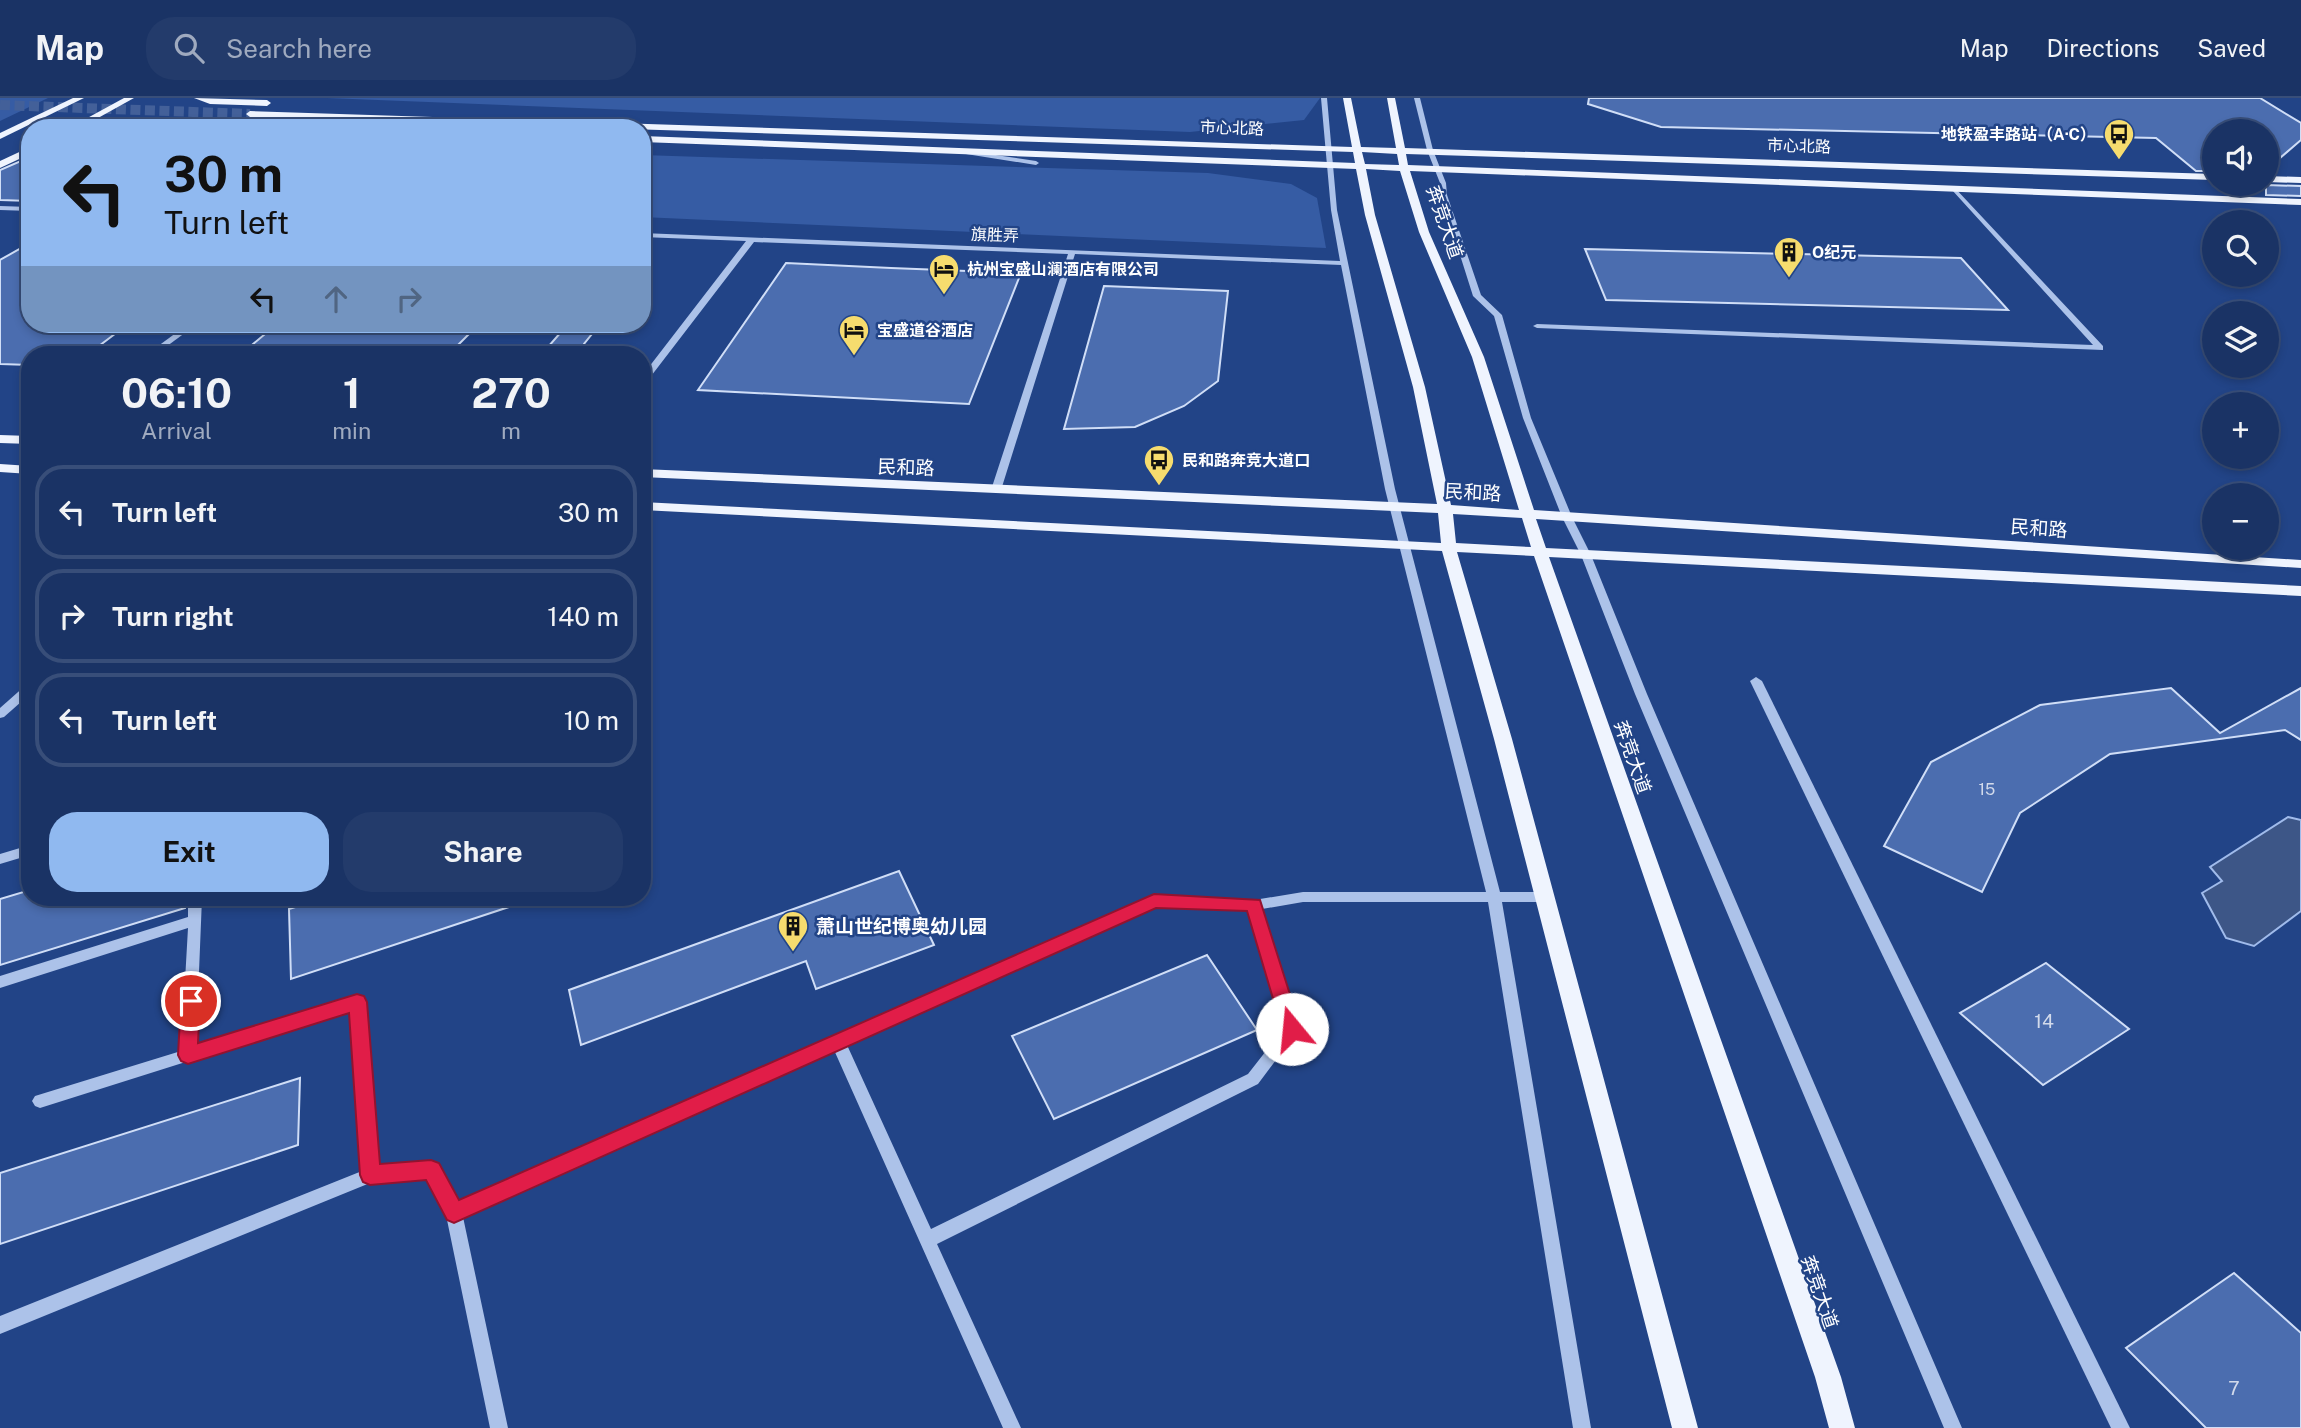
<!DOCTYPE html>
<meta charset="utf-8">
<style>
:root{--surface:#1a3365;--page:#233b6b;--text:#f1f3f6;--muted:#9faabf;--line:#384e79;--accent:#90b9f0}
body{margin:0;font-family:"Public Sans","Noto Sans SC",sans-serif;background:var(--page);color:var(--text);height:100vh;display:flex;flex-direction:column;font-size:26px;white-space:nowrap}
*{box-sizing:border-box;margin:0}
p{font-size:23px;color:var(--muted)}
.icon{flex:none;width:38px;height:38px;fill:none;stroke:currentColor;stroke-width:2;stroke-linecap:round;stroke-linejoin:round}
.map{position:relative;flex:1;overflow:hidden}
.side{position:absolute;left:21px;top:248px;width:630px;height:560px;display:flex;flex-direction:column;background:var(--surface);border-radius:28px;box-shadow:0 4px 10px #0003,0 0 0 2px var(--line)}
.side>*{flex:none}
.guide{position:absolute;left:21px;top:21px;width:630px;height:214px;border-radius:28px;box-shadow:0 4px 10px #0003,0 0 0 2px var(--line);background:#90b9f0;color:#111;overflow:hidden}
.buttons{position:absolute;left:2202px;top:21px;display:grid;gap:14px}
.buttons a{display:grid;place-items:center;width:77px;height:77px;border-radius:50%;background:var(--surface);box-shadow:0 4px 10px #0003,0 0 0 2px var(--line);font-size:35px}
.pin{position:absolute;display:grid;place-items:center;width:60px;height:60px;color:#fff;margin:-30px;border:4px solid #fff;border-radius:50%;box-shadow:0 2px 7px #0007}
.me{position:absolute;width:77px;margin:-38px;rotate:343deg;stroke-linejoin:round;filter:drop-shadow(0 0 5px #0008)}
.turn{display:flex;align-items:center;gap:24px;height:147px;padding:0 28px;font-size:32px}
.turn .icon{width:91px;height:91px;stroke-width:2.5}
.turn b{display:block;font-size:49px;line-height:60px}
.lanes{display:flex;align-items:center;height:66px;padding:0 28px;background:#0003;justify-content:center;gap:35px;direction:ltr}
.lanes .off{opacity:.35}
.eta{display:flex;justify-content:space-evenly;align-items:center;height:119px;text-align:center}
.eta b{font-size:42px;font-weight:700;line-height:49px}
.primary-button{display:flex;gap:14px;margin-top:auto;padding:14px 28px}
.primary-button a{flex:1;height:80px;border-radius:28px;background:var(--accent);color:#111;font-size:28px;font-weight:700;line-height:80px;text-align:center}
.primary-button a+a{background:var(--page);color:var(--text)}
ul{padding:0;list-style:none}
li{display:flex;align-items:center;gap:21px;height:94px;margin:0 14px 10px;padding:0 14px;border:4px solid var(--line);border-radius:28px}
li div{flex:1}
li b{display:block;font-size:26px}
li em{font-style:normal}
header{display:flex;align-items:center;gap:42px;box-sizing:border-box;height:98px;padding:0 35px;background:var(--surface);border-bottom:2px solid var(--line)}
header strong{font-size:33px}
nav{display:flex;gap:38px;margin-inline-start:auto;font-size:24px}
.search{width:490px;height:63px;background:var(--page);display:flex;align-items:center;gap:18px;box-sizing:border-box;padding:0 24px;border-radius:28px;color:var(--muted);font-size:26px}
.map>svg:first-child{display:block}
.green{fill:#365ca4}
.water{fill:#3d5687;stroke:#a0bbeb;stroke-width:2}
.building{fill:#4b6daf;stroke:#d0def7;stroke-width:2}
.lines{fill:none;stroke-linecap:round;stroke-linejoin:round}
.major-tunnel{stroke:#436099;stroke-width:10;stroke-dasharray:10 4.5;stroke-linecap:butt}
.minor{fill:#acc2e9;fill-rule:evenodd}
.major{fill:#eff4fe;fill-rule:evenodd}
.route{fill:#e11d48;stroke:#92132f;stroke-width:2}
.labels{text-anchor:middle;dominant-baseline:central;stroke-width:5;stroke-linejoin:round;paint-order:stroke}
.far-street-label{font-size:16px;fill:#fff;stroke:#224487}
.far-poi-label{font-size:16px;font-weight:bold;fill:#fff;stroke:#224487;text-anchor:start}
.number-label{font-size:16px;fill:#d2daeb}
.street-label{font-size:19px;fill:#fff;stroke:#224487}
.poi-label{font-size:19px;font-weight:bold;fill:#fff;stroke:#224487;text-anchor:start}
.near-number-label{font-size:19px;fill:#d2daeb}
</style>
<header>
<strong>Map</strong>
<div class="search"><svg class="icon" aria-label="search" viewBox="0 0 24 24"><circle cx="10" cy="10" r="6"/><path d="M15 15l6 6"/></svg>Search here</div>
<nav><a>Map</a><a>Directions</a><a>Saved</a></nav>
</header>
<div class="map">
<svg width="2301" height="1330" viewBox="0 0 2301 1330">
<rect width="100%" height="100%" fill="#224487"/>
<g class="green">
<polygon points="0,0 48,0 0,23"/>
<polygon points="327,0 1320,0 1304,22 1190,34"/>
<polygon points="642,57 1208,75 1291,86 1317,100 1326,150 642,119"/>
</g>
<polygon class="water" points="2288,719 2301,722 2301,813 2254,848 2226,840 2202,795 2222,783 2210,769"/>
<g class="building">
<polygon points="1589,0 2260,0 2301,25 2301,42 2266,72 2266,33 2214,33 2214,73 2196,73 2156,40 1661,29 1588,6"/>
<polygon points="30,59 30,103 0,102 0,72"/>
<polygon points="2266,87 2301,88 2301,98 2266,97"/>
<polygon points="30,145 30,226 128,226 87,257 30,257 30,267 0,266 0,162"/>
<polygon points="1585,151 1961,160 2008,212 1606,202"/>
<polygon points="786,165 891,170 1021,175 969,306 698,292"/>
<polygon points="1104,188 1228,193 1218,283 1184,308 1135,329 1064,331"/>
<polygon points="277,226 479,226 448,257 240,257"/>
<polygon points="568,226 600,226 584,246 583,257 541,257"/>
<polygon points="2171,590 2220,635 2301,590 2301,642 2285,632 2110,656 2020,715 1982,794 1884,748 1931,664 2040,607"/>
<polygon points="899,773 934,847 816,891 806,863 581,947 569,892"/>
<polygon points="30,792 30,800 185,800 185,810 0,867 0,801"/>
<polygon points="324,800 520,800 521,805 291,881 289,811"/>
<polygon points="1207,857 1257,932 1054,1021 1012,938"/>
<polygon points="2046,865 2129,931 2043,987 1960,915"/>
<polygon points="300,980 298,1047 0,1146 0,1075"/>
<polygon points="2234,1175 2301,1235 2301,1330 2206,1330 2126,1250"/>
</g>
<g class="lines">
<polyline class="major-tunnel" points="0,7 250,16"/>
<g class="minor">
<path d="M 1321,0 L 1327,0 L 1337,112 L 1395,391 L 1500,794 L 1544,794 L 1549,795 L 1551,799 L 1549,803 L 1544,804 L 1502,804 L 1591,1330 L 1573,1330 L 1488,804 L 1303,804 L 1262,811 L 1299,931 L 1258,986 L 937,1146 L 1021,1330 L 1003,1330 L 834,952 L 463,1119 L 508,1330 L 490,1330 L 446,1117 L 427,1080 L 370,1085 L 0,1236 L 0,1218 L 362,1073 L 350,912 L 40,1010 L 35,1008 L 32,1003 L 35,998 L 181,953 L 188,830 L 0,890 L 0,878 L 188,819 L 188,800 L 202,800 L 196,948 L 357,898 L 362,900 L 364,904 L 377,1069 L 431,1065 L 437,1067 L 458,1105 L 1154,798 L 1254,802 L 1303,794 L 1486,794 L 1385,391 L 1341,167 L 1075,156 L 1001,392 L 996,395 L 991,392 L 1068,156 L 754,144 L 645,286 L 642,287 L 642,278 L 746,143 L 642,139 L 642,135 L 1340,163 L 1331,112 ZM 1155,808 L 1249,812 L 1284,930 L 1248,976 L 931,1131 L 847,947 Z"/>
<polygon points="1414,0 1420,0 1433,52 1446,85 1447,97 1481,197 1502,217 1531,320 1572,419 1591,457 1647,596 1962,1330 1944,1330 1635,596 1581,457 1562,419 1523,320 1494,218 1473,198 1441,97 1440,85 1427,52"/>
<polygon points="968,53 1036,63 1039,65 1036,67 966,56 966,54"/>
<polygon points="1954,89 2103,248 2103,252 1537,230 1533,228 1537,226 2093,247 1952,92 1951,91"/>
<polygon points="0,108 30,109 30,113 0,112"/>
<polygon points="188,226 197,226 155,257 146,257"/>
<polygon points="1756,579 1762,583 2130,1330 2111,1330 1750,583"/>
<polygon points="30,586 30,596 4,619 0,620 0,610 26,587"/>
<polygon points="30,747 30,757 0,766 0,756"/>
</g>
<g class="major">
<polygon points="73,0 84,0 0,41 0,35"/>
<polygon points="124,0 134,0 80,30 69,30"/>
<polygon points="194,0 267,2 271,5 267,8 210,6"/>
<path d="M 1343,0 L 1351,0 L 1361,49 L 1396,50 L 1387,0 L 1395,0 L 1405,50 L 2214,76 L 2214,82 L 1406,56 L 1408,67 L 2301,101 L 2301,107 L 1410,73 L 1429,134 L 1484,259 L 1534,412 L 2301,462 L 2301,470 L 1536,421 L 1546,450 L 2301,488 L 2301,498 L 1549,459 L 1841,1279 L 1855,1330 L 1829,1330 L 1815,1279 L 1534,458 L 1457,454 L 1512,641 L 1698,1330 L 1672,1330 L 1494,641 L 1442,453 L 642,412 L 642,404 L 1441,445 L 1438,415 L 642,379 L 642,371 L 1437,406 L 1413,289 L 1365,117 L 1356,71 L 642,44 L 642,38 L 1355,65 L 1353,54 L 250,19 L 246,16 L 250,13 L 1352,49 ZM 1362,54 L 1397,56 L 1399,67 L 1365,66 ZM 1366,71 L 1400,73 L 1419,134 L 1472,259 L 1519,412 L 1451,407 L 1425,289 L 1375,117 ZM 1453,416 L 1522,420 L 1531,449 L 1456,445 Z"/>
<polygon points="30,49 30,56 0,70 0,63"/>
<polygon points="2266,78 2301,79 2301,85 2266,84"/>
<polygon points="0,337 30,338 30,346 0,345"/>
<polygon points="0,366 30,368 30,376 0,374"/>
</g>
</g>
<polygon class="route" points="1154,796 1260,802 1301,931 1299,937 1292,940 1285,937 1282,931 1247,813 1156,810 454,1125 447,1122 426,1082 370,1087 363,1084 360,1077 349,915 188,966 181,963 178,957 181,903 184,897 191,895 198,897 200,903 198,945 357,896 364,898 367,904 380,1066 431,1062 439,1065 459,1102"/>
<defs>
<g id="bus-pin" transform="scale(1.575)"><path d="M0 17L-7.5 6A9.5 9.5 0 1 1 7.5 6Z" fill="#f6dc6e" stroke="#224487"/><path d="M-5-6H5V4H4V6H2V4H-2V6H-4V4H-5ZM-3.5-4V0h7V-4ZM-3.5 1.2v1.5H-2V1.2ZM2 1.2v1.5H3.5V1.2Z" fill="#111"/></g>
<g id="building-pin" transform="scale(1.575)"><path d="M0 17L-7.5 6A9.5 9.5 0 1 1 7.5 6Z" fill="#f6dc6e" stroke="#224487"/><path d="M-4-6H4V6H1V3H-1V6H-4ZM-2.5-4.3h1.7v1.8h-1.7ZM.8-4.3h1.7v1.8H.8ZM-2.5-1h1.7V.8h-1.7ZM.8-1h1.7V.8H.8Z" fill="#111"/></g>
<g id="hotel-pin" transform="scale(1.575)"><path d="M0 17L-7.5 6A9.5 9.5 0 1 1 7.5 6Z" fill="#f6dc6e" stroke="#224487"/><path d="M-6-4.5h1.5V1H6V5H4.5V3h-9V5H-6ZM-4 0a1.8 1.8 0 1 1 3.6 0ZM.5 0V-2.5h3Q6-2.5 6 0Z" fill="#111"/></g>
</defs>
<g fill-rule="evenodd">
<use href="#bus-pin" x="2119" y="36"/>
<use href="#building-pin" x="1789" y="154"/>
<use href="#hotel-pin" x="944" y="171"/>
<use href="#hotel-pin" x="854" y="232"/>
<use href="#bus-pin" x="1159" y="362"/>
<use href="#building-pin" x="793" y="828"/>
</g>
<g class="labels">
<g class="far-street-label">
<text transform="translate(1232 30) rotate(2)">市心北路</text>
<text transform="translate(1799 48) rotate(2)">市心北路</text>
<text transform="translate(995 137) rotate(2)">旗胜弄</text>
</g>
<g class="far-poi-label">
<text x="2096" y="36" text-anchor="end">地铁盈丰路站（A·C）</text>
<text x="1812" y="154">O纪元</text>
<text x="967" y="171">杭州宝盛山澜酒店有限公司</text>
<text x="877" y="232">宝盛道谷酒店</text>
<text x="1182" y="362">民和路奔竞大道口</text>
</g>
<g class="number-label">
<text x="1987" y="691">15</text>
</g>
<g class="street-label">
<text transform="translate(1445 124) rotate(71)">奔竞大道</text>
<text transform="translate(906 369) rotate(2)">民和路</text>
<text transform="translate(1473 394) rotate(3)">民和路</text>
<text transform="translate(2039 430) rotate(4)">民和路</text>
<text transform="translate(1633 659) rotate(71)">奔竞大道</text>
<text transform="translate(1820 1194) rotate(71)">奔竞大道</text>
</g>
<g class="poi-label">
<text x="816" y="828">萧山世纪博奥幼儿园</text>
</g>
<g class="near-number-label">
<text x="2044" y="923">14</text>
<text x="2234" y="1290">7</text>
</g>
</g>
</svg>
<div class="buttons">
<a><svg class="icon" aria-label="sound" viewBox="0 0 24 24"><path d="M4 9h4l5-4v14l-5-4H4zM17 9q2 3 0 6"/></svg></a>
<a><svg class="icon" aria-label="search" viewBox="0 0 24 24"><circle cx="10" cy="10" r="6"/><path d="M15 15l6 6"/></svg></a>
<a><svg class="icon" aria-label="layers" viewBox="0 0 24 24"><path d="M12 4l9 5-9 5-9-5zM3 14l9 5 9-5"/></svg></a>
<a>+</a>
<a>−</a>
</div>
<div class="pin" style="left:191px;top:903px;background:#d93025"><svg class="icon" aria-label="arrive" viewBox="0 0 24 24"><path d="M6 21V4h12l-3 4 3 4H6"/></svg></div>
<svg class="me" style="left:1292px;top:931px" viewBox="-20 -20 40 40"><circle r="19" fill="#fff"/><path d="M0-13L10 11 0 6-10 11z" fill="#e11d48"/></svg>
<div class="guide">
<div class="turn"><svg class="icon" aria-label="left" viewBox="0 0 24 24"><path d="M17 20v-9H6M10 6l-5 5 5 5"/></svg><div><b>30 m</b>Turn left</div></div>
<div class="lanes"><svg class="icon" aria-label="left" viewBox="0 0 24 24"><path d="M17 20v-9H6M10 6l-5 5 5 5"/></svg><svg class="icon off" aria-label="ahead" viewBox="0 0 24 24"><path d="M12 20V5M6 11l6-6 6 6"/></svg><svg class="icon off" aria-label="right" viewBox="0 0 24 24"><path d="M7 20v-9h11M14 6l5 5-5 5"/></svg></div>
</div>
<section class="side">
<div class="eta">
<div><b>06:10</b><p>Arrival</p></div>
<div><b>1</b><p>min</p></div>
<div><b>270</b><p>m</p></div>
</div>
<ul>
<li><svg class="icon" aria-label="left" viewBox="0 0 24 24"><path d="M17 20v-9H6M10 6l-5 5 5 5"/></svg><div><b>Turn left</b></div><em>30 m</em></li>
<li><svg class="icon" aria-label="right" viewBox="0 0 24 24"><path d="M7 20v-9h11M14 6l5 5-5 5"/></svg><div><b>Turn right</b></div><em>140 m</em></li>
<li><svg class="icon" aria-label="left" viewBox="0 0 24 24"><path d="M17 20v-9H6M10 6l-5 5 5 5"/></svg><div><b>Turn left</b></div><em>10 m</em></li>
</ul>
<div class="primary-button"><a>Exit</a><a>Share</a></div>
</section>
</div>
